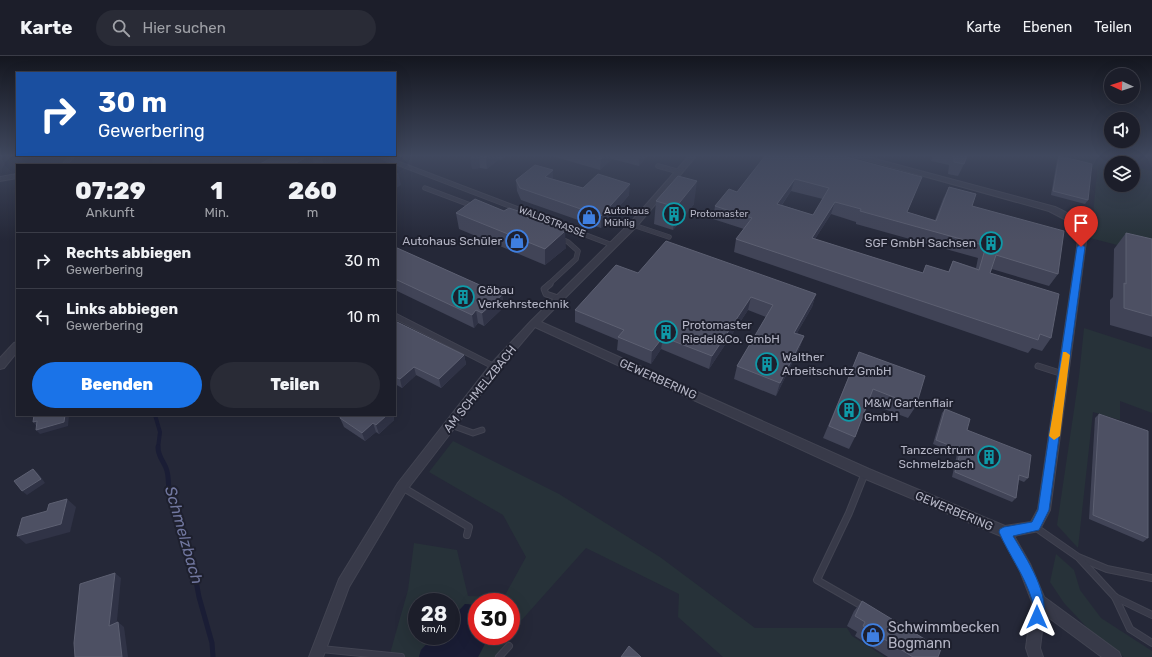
<!DOCTYPE html>
<html lang="de">
<meta charset="utf-8">
<style>
:root{--surface:#1c1e2a;--page:#292b36;--text:#f1f3f6;--muted:#a0a2a8;--line:#3a3c47;--accent:#1a73e8}
body{margin:0;font-family:Rubik,sans-serif;background:var(--page);color:var(--text);height:100vh;display:flex;flex-direction:column;font-size:15px;white-space:nowrap}
*{box-sizing:border-box;margin:0}
p{font-size:13px;color:var(--muted)}
.icon{flex:none;width:22px;height:22px;fill:none;stroke:currentColor;stroke-width:2;stroke-linecap:round;stroke-linejoin:round}
.map{position:relative;flex:1;overflow:hidden}
.details{position:absolute;left:16px;top:108px;width:380px;height:252px;display:flex;flex-direction:column;background:var(--surface);border-radius:0px;box-shadow:0 4px 16px #0002,0 0 0 1px var(--line)}
.details>*{flex:none}
.guide{position:absolute;left:16px;top:16px;width:380px;height:84px;border-radius:0px;box-shadow:0 4px 16px #0002,0 0 0 1px var(--line);background:#1a4fa0;color:#fff;overflow:hidden}
.needle{width:26px;rotate:273deg}
.fabs{position:absolute;left:1104px;top:12px;display:grid;gap:8px}
.fabs a{display:grid;place-items:center;width:36px;height:36px;border-radius:50%;background:var(--surface);box-shadow:0 4px 16px #0002,0 0 0 1px var(--line);font-size:20px}
.speed{position:absolute;left:408px;top:537px;display:flex;gap:8px;font-size:20px;font-weight:700;text-align:center}
.speed>*{display:grid;place-content:center;width:52px;height:52px;border-radius:50%;background:var(--surface);box-shadow:0 4px 16px #0002,0 0 0 1px var(--line);line-height:1}
.speed small{font-size:10px;font-weight:400}
.speed .limit{border:6px solid #d22;background:#fff;color:#111}
.pin{position:absolute;display:grid;place-items:center;width:34px;height:34px;color:#fff;margin:-41px -17px;border-radius:50% 50% 50% 0;rotate:-45deg;box-shadow:0 0 4px #0007}
.pin .icon{rotate:45deg}
.me{position:absolute;width:44px;margin:-22px;rotate:0deg;stroke-linejoin:round;filter:drop-shadow(0 0 3px #0008)}
.turn{display:flex;align-items:center;gap:14px;height:84px;padding:0 16px;font-size:18px}
.turn .icon{width:52px;height:52px;stroke-width:2.5}
.turn b{display:block;font-size:28px;line-height:34px}
.eta{display:flex;justify-content:space-evenly;align-items:center;height:68px;text-align:center}
.eta b{font-size:24px;font-weight:800;line-height:28px}
.action{display:flex;gap:8px;margin-top:auto;padding:8px 16px}
.action a{flex:1;height:46px;border-radius:24px;background:var(--accent);color:#fff;font-size:16px;font-weight:800;line-height:46px;text-align:center}
.action a+a{background:var(--page);color:var(--text)}
ul{padding:0;list-style:none}
li{display:flex;align-items:center;gap:12px;height:56px;padding:0 16px;border-top:1px solid var(--line)}
li div{flex:1}
li b{display:block;font-size:15px}
li em{font-style:normal}
header{display:flex;align-items:center;gap:24px;box-sizing:border-box;height:56px;padding:0 20px;background:var(--surface);border-bottom:1px solid var(--line)}
header strong{font-size:19px}
nav{display:flex;gap:22px;margin-inline-start:auto;font-size:14px}
.search{width:280px;height:36px;background:var(--page);display:flex;align-items:center;gap:10px;box-sizing:border-box;padding:0 14px;border-radius:22px;color:var(--muted);font-size:15px}
.map>svg:first-child{display:block}
.green{fill:#273239}
.water{fill:#1a1d35}
.lines{fill:none;stroke-linecap:round;stroke-linejoin:round}
.stream-far2{stroke:#1a1d35;stroke-width:3}
.stream-far1{stroke:#1a1d35;stroke-width:4}
.stream{stroke:#1a1d35;stroke-width:5}
.service-far2-casing{stroke:#424452;stroke-width:5.5}
.service-far1-casing{stroke:#424452;stroke-width:7}
.service-casing{stroke:#424452;stroke-width:8}
.minor-casing{stroke:#424452;stroke-width:2}
.service-far2{stroke:#383a49;stroke-width:4}
.service-far1{stroke:#383a49;stroke-width:5}
.service{stroke:#383a49;stroke-width:6}
.minor{fill:#383a49;fill-rule:evenodd}
.wall{fill:#414457;fill-rule:evenodd}
.shaded-wall{fill:#303346}
.building{fill:#4d5063;stroke:#5d6072;fill-rule:evenodd}
.route{fill:#1a73e8;stroke:#114b97}
.slow{fill:#f59e0b}
.labels{text-anchor:middle;dominant-baseline:central;stroke-width:4;stroke-linejoin:round;paint-order:stroke}
.far-poi-label{font-size:10px;fill:#b4b5c5;stroke:#1e202e;text-anchor:start}
.far-street-label{font-size:10px;fill:#b4b5c5;stroke:#1e202e}
.poi-label{font-size:12px;fill:#b4b5c5;stroke:#1e202e;text-anchor:start}
.street-label{font-size:12px;fill:#b4b5c5;stroke:#1e202e}
.near-poi-label{font-size:14px;fill:#b4b5c5;stroke:#1e202e;text-anchor:start}
.near-water-label{font-size:16px;font-style:italic;fill:#71779f;stroke:#1e202e}
</style>
<header>
<strong>Karte</strong>
<div class="search"><svg class="icon" aria-label="search" viewBox="0 0 24 24"><circle cx="10" cy="10" r="6"/><path d="M15 15l6 6"/></svg>Hier suchen</div>
<nav><a>Karte</a><a>Ebenen</a><a>Teilen</a></nav>
</header>
<div class="map">
<svg width="1152" height="601" viewBox="0 0 1152 601">
<rect width="100%" height="100%" fill="#252838"/>
<g class="green">
<polygon points="1042,100 1090,100 1118,107 1111,107 1111,129 1133,129 1133,111 1152,115 1152,198 1090,182 1086,171 1079,165 1093,160 1097,114"/>
<polygon points="1084,272 1152,294 1152,357 1120,345 1120,364 1093,356 1078,492 1057,469 1079,320"/>
<polygon points="453,385 559,438 660,501 755,572 847,572 852,580 885,601 723,601 678,561 679,538 586,492 511,576 511,546 477,546 477,549 465,548 451,563 451,546 417,546 417,580 434,580 421,594 419,601 389,601 408,534 414,487 457,494 468,540 504,541 526,501 503,459 429,416"/>
<polygon points="1056,498 1074,514 1080,534 1101,562 1152,595 1152,601 1124,601 1094,579 1064,547 1050,526"/>
<polygon points="489,580 509,580 504,601 478,601"/>
</g>
<polygon class="water" points="465,548 477,549 477,580 489,580 478,601 419,601 421,594 434,580 451,580 451,563"/>
<g class="lines">
<polyline class="stream-far2" points="152,109 150,105 153,100"/>
<polyline class="stream-far1" points="155,359 160,376 158,392"/>
<path class="stream" d="M 158,391 C 158,402 165,406 167,415 C 171,431 164,440 179,453 L 183,480 L 192,504 L 199,541 L 212,587 L 213,601"/>
<g class="service-far2-casing">
<g id="service-far2">
<polyline points="379,100 612,189"/>
<polyline points="64,109 72,100"/>
<polyline points="658,110 680,116"/>
<polyline points="425,132 473,150"/>
<polyline points="633,169 669,181"/>
<polyline points="548,229 576,203 578,195 568,186 561,183"/>
</g>
</g>
<g class="service-far1-casing">
<g id="service-far1">
<polyline points="550,228 544,233 546,238 558,242"/>
<polyline points="395,260 495,311"/>
<polyline points="1038,310 1063,318"/>
<polyline points="451,369 473,377 482,374"/>
</g>
</g>
<g class="service-casing">
<g id="service">
<polyline points="402,431 469,471 467,479"/>
<polyline points="1035,471 1078,501 1107,513 1152,522"/>
<polyline points="1080,503 1115,541 1152,559"/>
<polyline points="1115,541 1130,573 1152,587"/>
<polyline points="864,551 817,524 849,457 865,417"/>
<polyline points="321,593 401,601"/>
<polyline points="499,601 509,590"/>
</g>
</g>
<g class="minor-casing">
<g id="minor">
<path d="M 689,100 L 696,100 L 636,171 L 541,266 L 869,413 L 1005,470 L 1031,466 L 1038,453 L 1079,178 L 1072,167 L 1049,155 L 852,100 L 864,100 L 1055,151 C 1068,157 1081,164 1087,178 L 1050,454 L 1039,475 L 1014,480 L 1030,508 L 1044,541 L 1119,596 L 1121,601 L 1102,601 L 1044,558 L 1040,592 L 1043,601 L 1029,601 L 1026,592 L 1032,546 L 1020,515 L 1001,480 L 861,421 L 535,271 L 499,314 L 406,435 L 349,531 L 323,601 L 309,601 L 339,523 L 398,427 L 491,308 L 531,265 L 630,167 Z"/>
<polygon points="17,118 17,122 0,125 0,121"/>
<polygon points="17,286 17,296 4,312 0,313 0,302 14,287"/>
</g>
</g>
<use href="#service-far2" class="service-far2"/>
<use href="#service-far1" class="service-far1"/>
<use href="#service" class="service"/>
<use href="#minor" class="minor"/>
</g>
<g class="wall">
<polygon points="275,100 333,100 333,102 329,109 258,109"/>
<polygon points="471,100 506,100 501,104 499,103 487,113 480,112 472,113"/>
<polygon points="552,100 647,100 639,110 612,103 600,114"/>
<path d="M 765,100 L 907,156 L 935,164 L 943,143 L 949,131 L 972,150 L 1058,218 L 1049,230 L 992,213 L 990,217 L 1051,282 L 1042,295 L 1032,292 L 1028,297 L 734,196 L 736,183 L 744,173 L 713,163 L 715,150 L 737,136 ZM 791,135 L 823,143 L 813,159 L 782,149 ZM 831,158 L 856,166 L 856,168 L 978,202 L 976,212 L 953,205 L 948,216 L 926,209 L 923,217 L 815,183 Z"/>
<polygon points="933,100 967,100 964,108 958,120 948,118 949,109 931,105"/>
<polygon points="1059,100 1088,144 1085,148 1051,139 1057,104"/>
<polygon points="553,123 583,132 629,139 601,172 521,144 517,135 516,124"/>
<polygon points="656,145 694,148 673,174 654,168"/>
<polygon points="504,155 524,160 566,192 545,209 459,173 456,157"/>
<polygon points="1126,177 1152,183 1152,281 1110,269 1110,244 1113,241 1114,193"/>
<polygon points="395,191 502,239 504,251 484,270 478,267 474,272 395,234"/>
<polygon points="638,217 816,238 812,251 797,277 804,280 799,293 776,340 734,323 737,310 766,261 748,254 709,313 661,293 651,308 617,294 618,284 575,266 575,254"/>
<polygon points="395,265 464,299 466,308 441,332 416,319 402,332 395,328"/>
<polygon points="859,296 916,350 908,362 868,347 855,381 849,393 823,382"/>
<polygon points="945,353 967,374 1028,422 1024,426 1019,424 1016,442 1012,446 952,421 957,398 933,388 942,357"/>
<polygon points="1099,358 1148,482 1143,486 1089,463 1095,362"/>
<polygon points="341,359 393,359 394,364 379,378 376,376 365,385 344,371 340,362"/>
<polygon points="862,545 938,601 888,601 855,580 857,576 847,570 854,555"/>
</g>
<g class="shaded-wall">
<polygon points="309,100 312,100 314,109 292,109"/>
<polygon points="324,100 333,100 333,102 329,109 324,109 322,103"/>
<polygon points="479,100 480,112 472,113 471,102"/>
<polygon points="488,100 499,100 499,103 487,113 486,102"/>
<polygon points="501,100 506,100 501,104"/>
<polygon points="603,100 612,100 612,103 600,114 601,103"/>
<polygon points="639,100 647,100 639,110"/>
<polygon points="553,114 553,126 545,121"/>
<polygon points="398,117 401,129 395,133 395,119"/>
<polygon points="795,123 791,135 774,160 777,148"/>
<polygon points="697,125 694,148 673,174 676,151"/>
<polygon points="630,128 629,139 601,172 601,160"/>
<polygon points="835,146 831,158 808,194 812,182"/>
<polygon points="565,175 566,192 545,209 545,193"/>
<polygon points="816,238 812,251 790,289 794,277"/>
<polygon points="502,239 504,251 484,270 482,257"/>
<polygon points="751,241 748,254 709,313 712,300"/>
<polygon points="476,254 478,267 474,272 472,259"/>
<polygon points="804,280 799,293 776,340 780,327"/>
<polygon points="663,281 661,293 651,308 652,295"/>
<polygon points="464,299 466,308 441,332 439,323"/>
<polygon points="414,311 416,319 402,332 400,323"/>
<polygon points="65,359 69,359 68,370 40,378 36,374"/>
<polygon points="387,359 393,359 394,364 379,378 376,369"/>
<polygon points="37,365 37,371 33,366"/>
<polygon points="373,367 376,376 365,385 362,377"/>
<polygon points="33,413 38,417 45,427 27,439 22,435"/>
<polygon points="67,443 76,451 70,476 26,488 17,480"/>
<polygon points="115,517 121,522 116,575 109,570"/>
<polygon points="118,566 124,571 128,601 122,601"/>
</g>
<g class="building">
<polygon points="275,100 309,100 292,109 258,109"/>
<polygon points="314,100 324,100 322,103"/>
<polygon points="479,100 488,100 486,102"/>
<polygon points="592,100 603,100 601,103"/>
<path d="M 765,100 L 843,100 L 922,121 L 907,156 L 936,165 L 949,131 L 976,138 L 972,150 L 1064,175 L 1058,218 L 996,199 L 990,217 L 1059,238 L 1051,282 L 1040,278 L 1038,284 L 736,183 L 752,162 L 715,150 L 729,133 L 737,136 ZM 795,123 L 829,132 L 813,159 L 777,148 ZM 835,146 L 861,153 L 860,155 L 986,190 L 979,214 L 953,205 L 949,216 L 926,209 L 923,217 L 812,182 Z"/>
<polygon points="954,100 967,100 964,108 954,106"/>
<polygon points="1059,100 1092,108 1088,144 1053,135"/>
<polygon points="535,109 553,114 545,121 583,132 598,118 630,128 601,160 520,132 516,124"/>
<polygon points="678,120 697,125 676,151 656,145"/>
<polygon points="475,143 504,155 509,152 524,157 523,159 528,162 565,175 545,193 456,157"/>
<polygon points="1126,177 1152,183 1152,260 1124,252 1124,227 1126,228"/>
<polygon points="666,185 816,238 794,277 804,280 780,327 737,310 773,249 751,241 712,300 663,281 652,295 618,281 624,274 575,254 616,209 638,217"/>
<polygon points="395,191 502,239 482,257 476,254 472,259 395,223 395,210 396,209 395,209"/>
<polygon points="395,265 464,299 439,323 414,311 400,323 395,321"/>
<polygon points="859,296 925,320 916,350 873,333 855,381 829,370"/>
<polygon points="945,353 970,363 967,374 1031,399 1028,422 1019,419 1016,442 955,416 961,394 936,384"/>
<polygon points="1099,358 1148,375 1148,482 1093,459"/>
<polygon points="34,359 65,359 64,366 36,374 37,365 33,366"/>
<polygon points="341,359 387,359 376,369 373,367 362,377 340,362"/>
<polygon points="33,413 41,423 22,435 14,425"/>
<polygon points="67,443 61,468 17,480 22,462 47,455 49,448"/>
<polygon points="115,517 109,570 118,566 122,601 75,601 74,587 80,528"/>
<polygon points="862,545 941,593 938,601 913,601 863,570 865,566 855,560"/>
<polygon points="629,590 641,601 621,601"/>
</g>
<linearGradient id="sky" x2="0" y2="1"><stop stop-color="#14161f"/><stop offset="0.54" stop-color="#40485e"/><stop offset="1" stop-color="#40485e" stop-opacity="0"/></linearGradient>
<rect width="1152" height="185" fill="url(#sky)"/>
<path class="route" d="M 1081,188 L 1085,191 L 1049,454 L 1039,474 L 1013,480 C 1026,502 1052,540 1042,566 L 1037,568 L 1033,566 C 1030,558 1034,551 1032,544 C 1025,520 1009,499 999,476 L 1000,473 L 1004,471 L 1032,466 L 1038,454 L 1077,191 Z"/>
<polygon class="slow" points="1063,296 1066,296 1070,299 1060,380 1054,384 1049,380"/>
<defs>
<g id="building-ring" transform="scale(1.15)"><circle r="9.5" fill="#1e202e" stroke="#0f9aa8" stroke-width="1.5"/><path d="M-4-6H4V6H1V3H-1V6H-4ZM-2.5-4.3h1.7v1.8h-1.7ZM.8-4.3h1.7v1.8H.8ZM-2.5-1h1.7V.8h-1.7ZM.8-1h1.7V.8H.8Z" fill="#0f9aa8"/></g>
<g id="shop-ring" transform="scale(1.15)"><circle r="9.5" fill="#1e202e" stroke="#3f7fe0" stroke-width="1.5"/><path d="M-5-2.5h2.3a2.7 3.5 0 0 1 5.4 0H5L5.5 6h-11ZM-1.5-2.5h3a1.5 2.3 0 0 0-3 0Z" fill="#3f7fe0"/></g>
</defs>
<g fill-rule="evenodd">
<use href="#building-ring" x="674" y="158"/>
<use href="#shop-ring" x="589" y="161"/>
<use href="#shop-ring" x="517" y="185"/>
<use href="#building-ring" x="991" y="187"/>
<use href="#building-ring" x="463" y="241"/>
<use href="#building-ring" x="666" y="276"/>
<use href="#building-ring" x="767" y="308"/>
<use href="#building-ring" x="849" y="354"/>
<use href="#building-ring" x="989" y="401"/>
<use href="#shop-ring" x="873" y="579"/>
</g>
<g class="labels">
<g class="far-poi-label">
<text x="604" y="155">Autohaus<tspan x="604" dy="12">Mühlig</tspan></text>
<text x="690" y="158">Protomaster</text>
</g>
<g class="far-street-label">
<text transform="translate(552 166) rotate(21)">WALDSTRASSE</text>
</g>
<g class="poi-label">
<text x="502" y="185" text-anchor="end">Autohaus Schüler</text>
<text x="976" y="187" text-anchor="end">SGF GmbH Sachsen</text>
<text x="478" y="234">Göbau<tspan x="478" dy="14">Verkehrstechnik</tspan></text>
<text x="682" y="269">Protomaster<tspan x="682" dy="14">Riedel&amp;Co. GmbH</tspan></text>
<text x="782" y="301">Walther<tspan x="782" dy="14">Arbeitschutz GmbH</tspan></text>
<text x="864" y="347">M&amp;W Gartenflair<tspan x="864" dy="14">GmbH</tspan></text>
<text x="974" y="394" text-anchor="end">Tanzcentrum<tspan x="974" dy="14">Schmelzbach</tspan></text>
</g>
<g class="street-label">
<text transform="translate(658 323) rotate(24)">GEWERBERING</text>
<text transform="translate(480 333) rotate(-51)">AM SCHMELZBACH</text>
<text transform="translate(954 455) rotate(23)">GEWERBERING</text>
</g>
<g class="near-poi-label">
<text x="888" y="571">Schwimmbecken<tspan x="888" dy="16">Bogmann</tspan></text>
</g>
<g class="near-water-label">
<text transform="translate(184 479) rotate(74)">Schmelzbach</text>
</g>
</g>
</svg>
<div class="fabs">
<a><svg class="needle" viewBox="-14 -14 28 28"><path d="M0-13l5 13h-10z" fill="#e53935"/><path d="M0 13l5-13h-10z" fill="#a0a2a8"/></svg></a>
<a><svg class="icon" aria-label="sound" viewBox="0 0 24 24"><path d="M4 9h4l5-4v14l-5-4H4zM17 9q2 3 0 6"/></svg></a>
<a><svg class="icon" aria-label="layers" viewBox="0 0 24 24"><path d="M12 4l9 5-9 5-9-5zM3 14l9 5 9-5"/></svg></a>
</div>
<div class="speed"><div>28<small>km/h</small></div><div class="limit">30</div></div>
<div class="pin" style="left:1081px;top:191px;background:#d93025"><svg class="icon" aria-label="arrive" viewBox="0 0 24 24"><path d="M6 21V4h12l-3 4 3 4H6"/></svg></div>
<svg class="me" style="left:1037px;top:561px" viewBox="-20 -20 40 40"><path d="M0-17L14 15 0 8-14 15z" fill="#1a73e8" stroke="#fff" stroke-width="4"/></svg>
<div class="guide">
<div class="turn"><svg class="icon" aria-label="right" viewBox="0 0 24 24"><path d="M7 20v-9h11M14 6l5 5-5 5"/></svg><div><b>30 m</b>Gewerbering</div></div>
</div>
<section class="details">
<div class="eta">
<div><b>07:29</b><p>Ankunft</p></div>
<div><b>1</b><p>Min.</p></div>
<div><b>260</b><p>m</p></div>
</div>
<ul>
<li><svg class="icon" aria-label="right" viewBox="0 0 24 24"><path d="M7 20v-9h11M14 6l5 5-5 5"/></svg><div><b>Rechts abbiegen</b><p>Gewerbering</p></div><em>30 m</em></li>
<li><svg class="icon" aria-label="left" viewBox="0 0 24 24"><path d="M17 20v-9H6M10 6l-5 5 5 5"/></svg><div><b>Links abbiegen</b><p>Gewerbering</p></div><em>10 m</em></li>
</ul>
<div class="action"><a>Beenden</a><a>Teilen</a></div>
</section>
</div>
